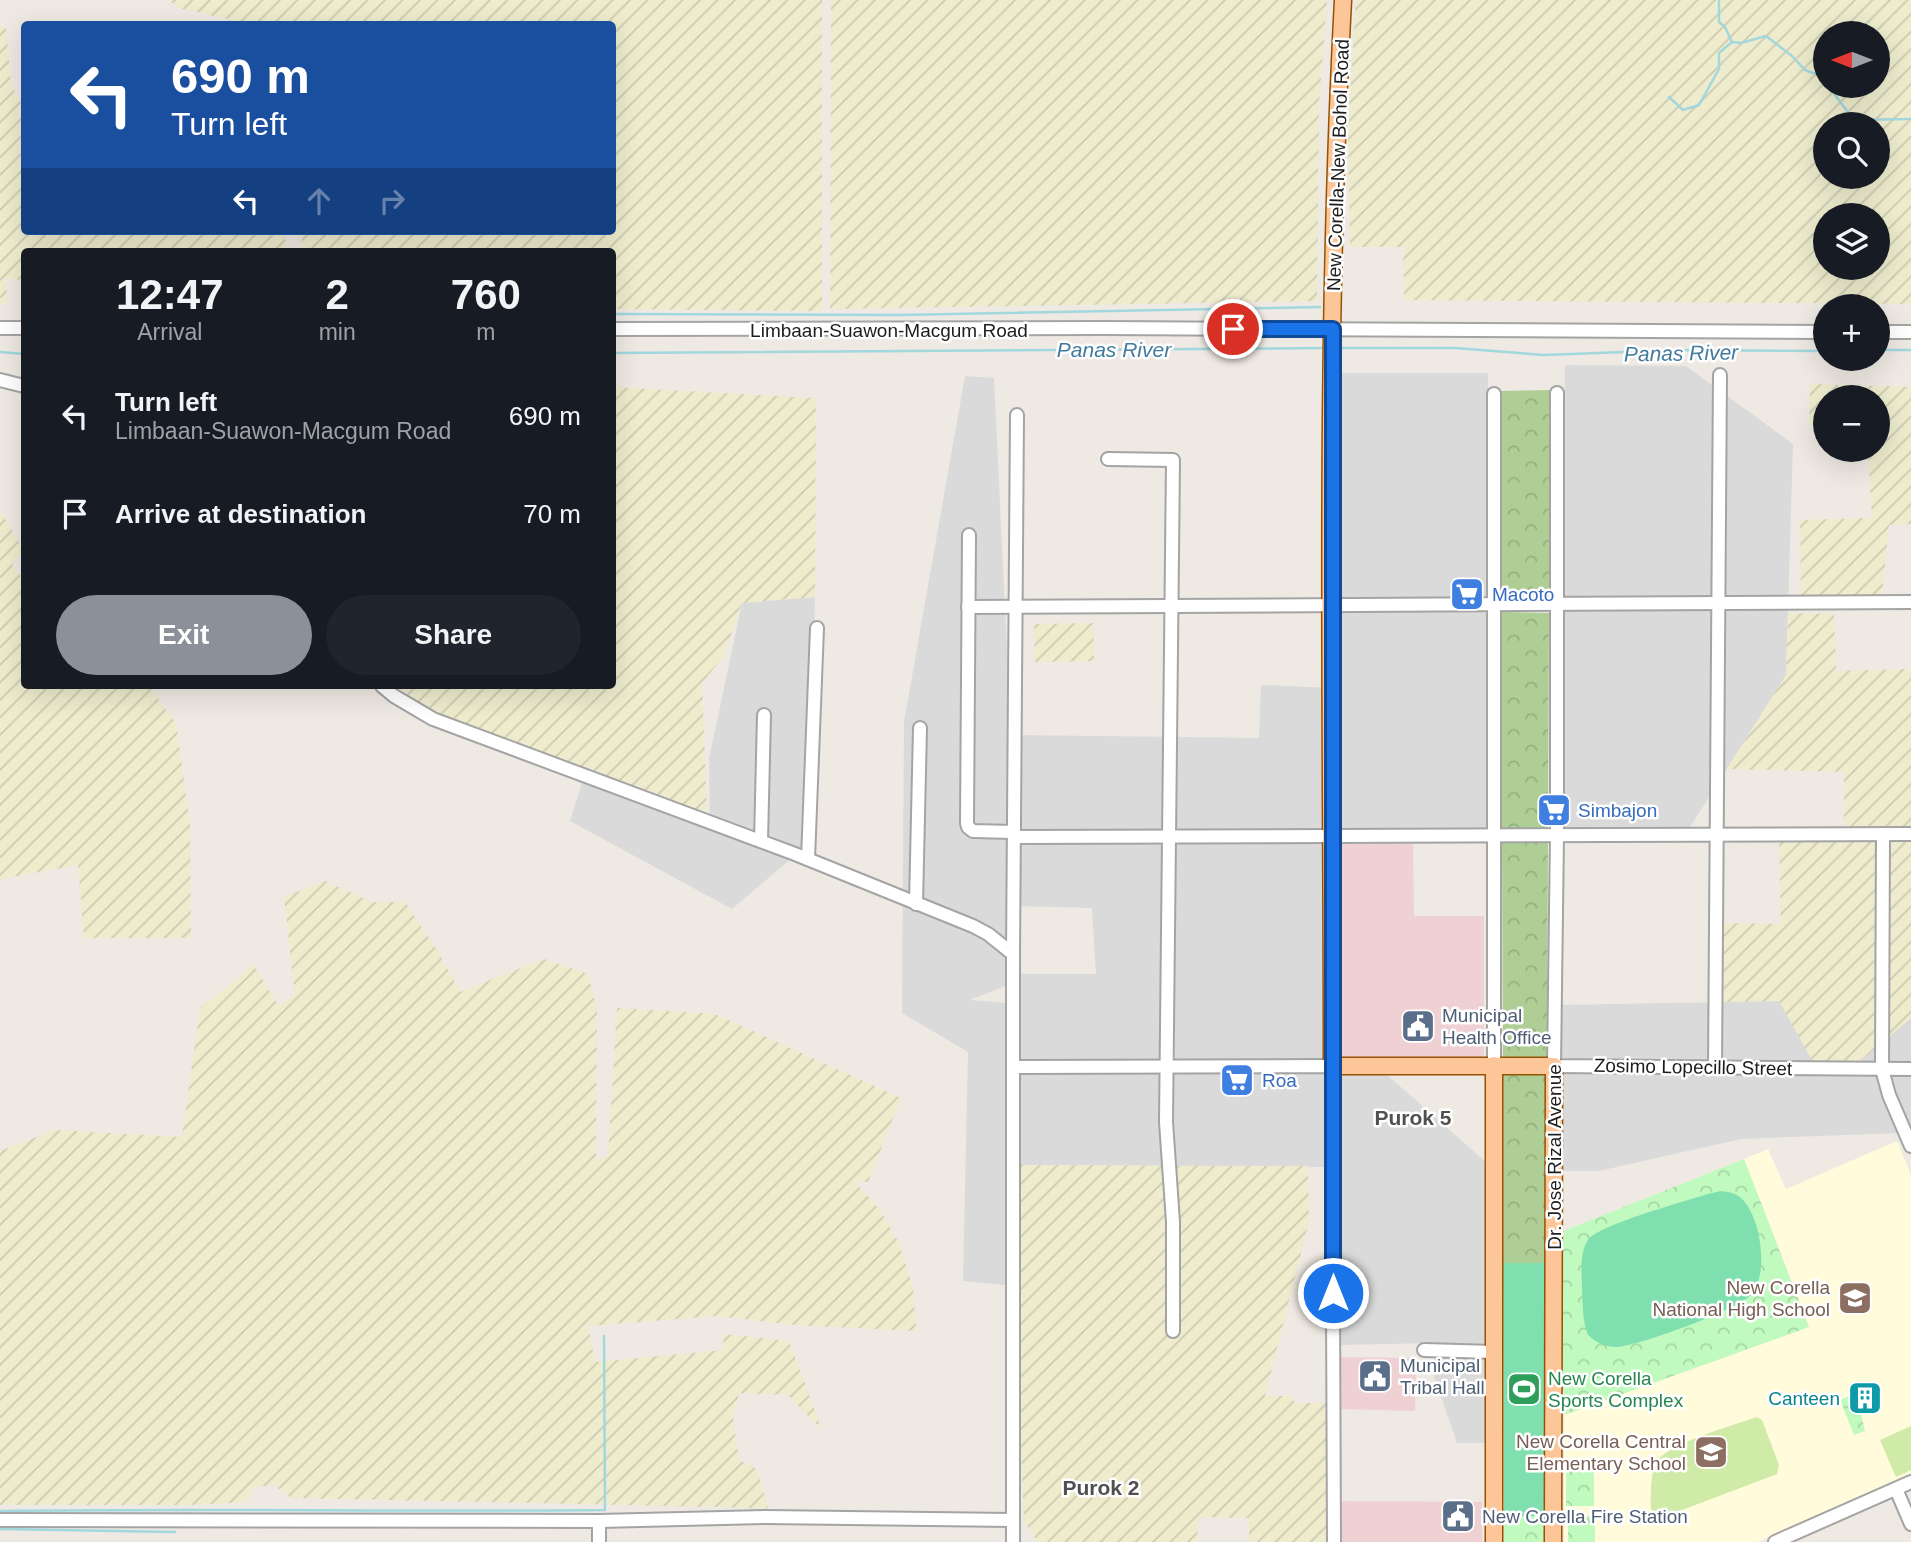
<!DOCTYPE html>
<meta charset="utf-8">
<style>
:root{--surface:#171b24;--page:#20242c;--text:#f1f3f6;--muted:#9ea1a6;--accent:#8c9099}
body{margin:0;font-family:Arial,sans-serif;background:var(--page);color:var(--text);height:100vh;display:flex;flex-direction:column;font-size:26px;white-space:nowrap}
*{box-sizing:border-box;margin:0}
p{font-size:23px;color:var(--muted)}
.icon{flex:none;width:38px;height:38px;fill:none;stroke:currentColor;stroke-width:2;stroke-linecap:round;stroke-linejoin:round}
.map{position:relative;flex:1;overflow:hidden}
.drawer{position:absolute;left:21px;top:248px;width:595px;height:441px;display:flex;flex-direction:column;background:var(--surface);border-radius:7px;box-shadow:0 7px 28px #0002}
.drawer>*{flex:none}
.banner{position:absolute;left:21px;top:21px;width:595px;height:214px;border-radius:7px;box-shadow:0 7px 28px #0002;background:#1a4fa0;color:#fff;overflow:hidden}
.needle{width:46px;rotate:270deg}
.fabs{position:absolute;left:1813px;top:21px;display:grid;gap:14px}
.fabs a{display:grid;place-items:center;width:77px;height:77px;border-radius:50%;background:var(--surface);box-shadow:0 7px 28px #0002;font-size:35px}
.pin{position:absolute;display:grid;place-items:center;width:60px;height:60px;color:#fff;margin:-30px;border:4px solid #fff;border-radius:50%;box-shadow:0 2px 7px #0007}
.me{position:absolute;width:77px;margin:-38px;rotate:0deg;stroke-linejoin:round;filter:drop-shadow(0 0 5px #0008)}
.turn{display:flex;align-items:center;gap:24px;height:147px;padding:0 35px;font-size:32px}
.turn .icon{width:91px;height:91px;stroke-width:2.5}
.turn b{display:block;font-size:49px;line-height:60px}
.lanes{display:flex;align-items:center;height:66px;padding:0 35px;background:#0003;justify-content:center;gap:35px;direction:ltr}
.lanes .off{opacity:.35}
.eta{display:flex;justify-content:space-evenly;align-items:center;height:119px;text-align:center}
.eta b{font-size:42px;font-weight:700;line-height:49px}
.button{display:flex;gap:14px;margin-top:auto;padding:14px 35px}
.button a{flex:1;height:80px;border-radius:42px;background:var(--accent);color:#fff;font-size:28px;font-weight:700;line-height:80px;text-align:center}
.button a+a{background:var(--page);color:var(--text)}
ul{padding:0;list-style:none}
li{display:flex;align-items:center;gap:21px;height:98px;padding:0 35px}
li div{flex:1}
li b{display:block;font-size:26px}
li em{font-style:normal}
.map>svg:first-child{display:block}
.residential{fill:#dbdada;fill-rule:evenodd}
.commercial{fill:#f0d1d3}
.education{fill:#fffbdb}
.farmland{fill:url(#farmland-furrows);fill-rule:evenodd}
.grass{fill:#d0eaa7}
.forest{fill:url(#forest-crowns)}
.park{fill:url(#park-crowns)}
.pitch{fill:#7fdfae}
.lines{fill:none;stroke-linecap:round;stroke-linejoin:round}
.stream{stroke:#a2d7dd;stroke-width:2.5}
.minor-casing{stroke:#a4a4a4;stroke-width:16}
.major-casing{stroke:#965200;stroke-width:19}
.minor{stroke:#fff;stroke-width:12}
.major{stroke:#fdc699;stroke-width:16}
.route-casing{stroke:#114b97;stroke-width:18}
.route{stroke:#1a73e8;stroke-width:12}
.labels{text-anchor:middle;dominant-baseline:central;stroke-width:5;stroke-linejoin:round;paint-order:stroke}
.street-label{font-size:19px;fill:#1d1d1d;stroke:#fff}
.shop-label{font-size:19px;fill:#366cbe;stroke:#fff;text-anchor:start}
.service-label{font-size:19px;fill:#4e5e75;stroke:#fff;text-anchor:start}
.education-label{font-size:19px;fill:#785e54;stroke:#fff;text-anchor:end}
.leisure-label{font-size:19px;fill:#27864d;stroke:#fff;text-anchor:start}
.culture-label{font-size:19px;fill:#0d838f;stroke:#fff;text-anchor:end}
.water-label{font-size:21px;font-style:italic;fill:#427b9e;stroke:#fff}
.neighbourhood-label{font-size:21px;font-weight:bold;fill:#505050;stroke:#fff}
</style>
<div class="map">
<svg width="1911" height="1542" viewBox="0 0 1911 1542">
<defs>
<pattern id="farmland-furrows" width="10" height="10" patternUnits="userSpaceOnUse" patternTransform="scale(1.75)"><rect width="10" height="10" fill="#eeeccd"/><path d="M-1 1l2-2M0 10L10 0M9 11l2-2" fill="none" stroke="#cccab0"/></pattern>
<pattern id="forest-crowns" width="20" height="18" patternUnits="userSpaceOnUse" patternTransform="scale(1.75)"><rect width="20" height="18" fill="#aece96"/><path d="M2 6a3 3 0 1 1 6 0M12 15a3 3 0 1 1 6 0" fill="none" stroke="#95b081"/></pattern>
<pattern id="park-crowns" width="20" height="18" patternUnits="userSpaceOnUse" patternTransform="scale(1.75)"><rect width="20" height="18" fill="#c0fabe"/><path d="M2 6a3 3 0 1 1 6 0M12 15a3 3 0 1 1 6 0" fill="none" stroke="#a5d6a3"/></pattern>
</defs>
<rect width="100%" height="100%" fill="#eee9e2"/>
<g class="residential">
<polygon points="1565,365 1686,366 1793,444 1786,675 1685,835 1559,836"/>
<path d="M 1339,373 L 1488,373 L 1487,837 L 1332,835 L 1335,1065 L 1377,1066 L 1497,1172 L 1498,1443 L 1457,1443 L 1434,1376 L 1435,1343 L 1338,1345 L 1333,1167 L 1014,1165 L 1014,1286 L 963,1281 L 968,1052 L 902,1013 L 904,722 L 965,376 L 994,378 L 1011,735 L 1259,738 L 1261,685 L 1334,688 ZM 1011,906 L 1092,908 L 1096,974 L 1014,974 ZM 1013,983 L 1014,1004 L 971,1000 L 972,999 Z"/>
<polygon points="815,597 807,845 732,909 570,821 583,780 710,828 709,759 742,603"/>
<polygon points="1779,1001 1853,1067 1911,1018 1911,1149 1901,1133 1741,1139 1599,1171 1558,1171 1559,1005"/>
</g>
<g class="commercial">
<polygon points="1338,844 1413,844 1414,916 1484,916 1484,1060 1341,1060"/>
<polygon points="1341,1357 1416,1358 1415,1411 1340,1409"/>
<polygon points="1341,1501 1482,1502 1482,1542 1341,1542"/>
</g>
<polygon class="education" points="1897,1141 1911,1175 1911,1473 1758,1542 1564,1542 1564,1415 1809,1327 1744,1159 1768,1149 1786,1189"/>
<g class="farmland">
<polygon points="169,0 822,0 822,311 613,309 612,252 301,252 302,231 612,231 612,24 344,24 340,21 317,24 261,24 245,23 179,8"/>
<polygon points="831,0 1327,0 1319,105 1317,301 830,309"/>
<path d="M 1356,0 L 1911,0 L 1911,304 L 1404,300 L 1403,247 L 1350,247 L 1348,128 ZM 1825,33 L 1878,33 L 1878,86 L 1825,86 ZM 1825,124 L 1878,124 L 1878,177 L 1825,177 ZM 1825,215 L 1878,215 L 1878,268 L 1825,268 Z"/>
<polygon points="0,26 6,29 11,85 24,108 24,231 285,231 286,252 222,252 182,249 180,252 24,252 24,281 6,277 7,303 0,303"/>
<polygon points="1810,384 1911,387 1911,524 1889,525 1882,595 1801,597 1800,520 1872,518 1868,450 1878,450 1878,397 1825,397 1825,435 1823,435 1823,430 1809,424"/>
<polygon points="613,387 816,398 815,597 742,603 723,657 702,683 707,815 432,713 397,686 612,686"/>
<polygon points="0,511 24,550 12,565 24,581 24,686 149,686 176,724 190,825 191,938 84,938 78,865 0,879"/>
<polygon points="1788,613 1834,614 1836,671 1911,669 1911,1018 1853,1067 1818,1071 1779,1001 1724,1002 1723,923 1781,924 1779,835 1844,833 1844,772 1727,769 1786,675"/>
<polygon points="1093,623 1094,661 1035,662 1034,624"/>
<polygon points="325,881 372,902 405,902 437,950 460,992 544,959 588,974 597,1010 596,1160 608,1155 617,1008 715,1014 901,1098 868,1182 854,1181 879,1209 898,1241 913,1288 916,1331 794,1325 717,1316 588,1326 595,1362 724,1350 723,1334 789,1341 822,1430 788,1395 739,1393 733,1420 739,1460 757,1469 768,1508 291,1498 274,1485 253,1487 247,1502 190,1505 0,1505 0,1151 55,1130 182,1137 200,1008 254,965 279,1007 295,995 284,897"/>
<polygon points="1014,1165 1308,1166 1309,1221 1265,1396 1293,1396 1294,1403 1328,1403 1326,1542 1249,1542 1249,1518 1198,1517 1197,1542 1038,1542 1024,1521 1014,1286"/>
</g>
<g class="grass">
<path d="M 1757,1417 L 1762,1420 L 1779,1465 L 1777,1474 L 1661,1518 L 1652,1517 C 1650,1506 1650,1472 1656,1462 C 1669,1443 1734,1425 1757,1417 Z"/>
<polygon points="1911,1426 1911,1470 1896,1477 1880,1440"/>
</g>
<g class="forest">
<polygon points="1551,390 1549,597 1502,597 1501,391"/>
<polygon points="1502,612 1549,613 1548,828 1502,829"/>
<polygon points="1502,842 1548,842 1547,1057 1503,1057"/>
<polygon points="1503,1073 1547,1074 1545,1263 1503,1263"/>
</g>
<g class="park">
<polygon points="1744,1159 1809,1327 1564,1415 1561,1232"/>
<polygon points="1856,1393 1865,1431 1854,1435 1840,1400"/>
<rect x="1566" y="1464" width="28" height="42"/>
<rect x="1504" y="1516" width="40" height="26"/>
<rect x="1568" y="1516" width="27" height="26"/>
</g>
<g class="pitch">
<path d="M 1721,1191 C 1729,1192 1735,1193 1741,1198 C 1761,1216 1769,1273 1752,1294 C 1740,1309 1638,1346 1617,1347 C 1605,1347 1597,1343 1588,1335 C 1582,1320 1583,1304 1582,1288 C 1582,1273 1579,1253 1588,1240 C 1598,1225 1686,1201 1708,1194 Z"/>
<polygon points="1503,1263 1545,1263 1544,1516 1504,1516"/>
</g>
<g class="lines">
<g class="stream">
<polyline points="1719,0 1719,22 1725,27 1732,42"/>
<polyline points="1732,42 1741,43 1766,36 1792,56 1805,70 1821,76 1825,81"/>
<polyline points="1828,86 1854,120 1911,119"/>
<polyline points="1669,97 1683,110 1699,105 1719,69 1719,53 1732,42"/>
<polyline points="612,314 899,315 1320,307"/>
<polyline points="1337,348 1455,348 1544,355 1678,350 1825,351"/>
<polyline points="1878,350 1911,350"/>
<polyline points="0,352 24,354"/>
<polyline points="612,353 1327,348"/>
<path d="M 0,1511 C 202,1508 403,1512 605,1510 L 604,1336"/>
<polyline points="0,1529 175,1532"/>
</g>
<g class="minor-casing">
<g id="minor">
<polyline points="0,328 24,328"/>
<polyline points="612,329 1104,328 1825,332"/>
<polyline points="1878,332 1911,332"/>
<polyline points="0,380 24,386"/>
<polyline points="1557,393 1557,835 1554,1066 1911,1069"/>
<polyline points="1494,394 1494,1065"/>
<polyline points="1108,459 1173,460 1166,1122 1173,1222 1173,1331"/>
<polyline points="969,535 967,823 968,827 973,831 1014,832"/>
<polyline points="968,607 1911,602"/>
<polyline points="382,686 394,696 433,719 795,854 973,926 988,934 1013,954"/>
<polyline points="1883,834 1882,1069 1889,1095 1911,1146"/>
<polyline points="1014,837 1911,834"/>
<polyline points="761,841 764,715"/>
<polyline points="808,859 817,628"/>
<polyline points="916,904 920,728"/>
<polyline points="1013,1067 1332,1066 1334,1542"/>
<polyline points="1715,1067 1720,375"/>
<polyline points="1424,1350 1494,1352"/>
<polyline points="1896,1489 1911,1524"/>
<polyline points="0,1520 599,1521 765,1517 1012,1520"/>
<polyline points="599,1521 599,1542"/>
<polyline points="1013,1542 1013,954 1017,415"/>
<polyline points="1775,1542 1911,1482"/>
</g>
</g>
<g class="major-casing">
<g id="major">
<path d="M 1343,0 C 1324,355 1332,711 1332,1066 L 1554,1066 L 1553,1542"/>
<polyline points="1494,1542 1494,1065"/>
</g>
</g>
<use href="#minor" class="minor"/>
<use href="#major" class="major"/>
</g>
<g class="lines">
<g class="route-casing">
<polyline id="route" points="1233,329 1333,329 1333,1293"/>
</g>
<use href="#route" class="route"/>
</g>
<defs>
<g id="supermarket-square" transform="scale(1.75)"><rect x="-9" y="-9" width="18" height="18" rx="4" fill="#3f7fe0" stroke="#fff"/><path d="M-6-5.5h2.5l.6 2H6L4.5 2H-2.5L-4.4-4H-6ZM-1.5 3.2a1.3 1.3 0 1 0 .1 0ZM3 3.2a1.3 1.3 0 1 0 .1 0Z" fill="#fff"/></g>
<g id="civic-square" transform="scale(1.75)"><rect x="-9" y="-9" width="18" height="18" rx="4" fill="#5c6f8a" stroke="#fff"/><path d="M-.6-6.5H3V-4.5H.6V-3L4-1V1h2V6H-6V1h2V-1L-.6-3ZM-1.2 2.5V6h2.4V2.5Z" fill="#fff"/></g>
<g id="school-square" transform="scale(1.75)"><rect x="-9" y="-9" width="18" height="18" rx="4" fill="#8d6e63" stroke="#fff"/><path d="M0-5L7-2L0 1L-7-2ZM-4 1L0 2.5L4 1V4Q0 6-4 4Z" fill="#fff"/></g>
<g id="stadium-square" transform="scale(1.75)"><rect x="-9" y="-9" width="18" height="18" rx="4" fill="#2e9e5b" stroke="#fff"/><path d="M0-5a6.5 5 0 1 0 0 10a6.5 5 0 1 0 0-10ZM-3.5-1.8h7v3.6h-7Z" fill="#fff"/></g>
<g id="building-square" transform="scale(1.75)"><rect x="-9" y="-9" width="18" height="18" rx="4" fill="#0f9aa8" stroke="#fff"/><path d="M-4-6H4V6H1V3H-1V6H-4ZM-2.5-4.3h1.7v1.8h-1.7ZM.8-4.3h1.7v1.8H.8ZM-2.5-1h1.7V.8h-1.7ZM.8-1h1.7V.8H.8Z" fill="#fff"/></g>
</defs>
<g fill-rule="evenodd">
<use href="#supermarket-square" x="1467" y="594"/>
<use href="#supermarket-square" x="1554" y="810"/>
<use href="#civic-square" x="1418" y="1026"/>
<use href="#supermarket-square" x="1237" y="1080"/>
<use href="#school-square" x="1855" y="1298"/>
<use href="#civic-square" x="1375" y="1376"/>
<use href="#stadium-square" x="1524" y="1389"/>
<use href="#building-square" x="1865" y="1398"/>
<use href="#school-square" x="1711" y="1452"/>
<use href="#civic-square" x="1458" y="1516"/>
</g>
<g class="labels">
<g class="street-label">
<text transform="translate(1338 165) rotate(-88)">New Corella-New Bohol Road</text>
<text x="889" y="330">Limbaan-Suawon-Macgum Road</text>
<text transform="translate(1693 1067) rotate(1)">Zosimo Lopecillo Street</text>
<text transform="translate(1554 1157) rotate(-90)">Dr. Jose Rizal Avenue</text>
</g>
<g class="shop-label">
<text x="1492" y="594">Macoto</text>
<text x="1578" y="810">Simbajon</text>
<text x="1262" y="1080">Roa</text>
</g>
<g class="service-label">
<text x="1442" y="1015">Municipal<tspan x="1442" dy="22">Health Office</tspan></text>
<text x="1400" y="1365">Municipal<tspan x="1400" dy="22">Tribal Hall</tspan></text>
<text x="1482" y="1516">New Corella Fire Station</text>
</g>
<g class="education-label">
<text x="1830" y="1287">New Corella<tspan x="1830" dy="22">National High School</tspan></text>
<text x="1686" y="1441">New Corella Central<tspan x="1686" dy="22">Elementary School</tspan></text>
</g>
<g class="leisure-label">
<text x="1548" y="1378">New Corella<tspan x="1548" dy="22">Sports Complex</tspan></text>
</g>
<g class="culture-label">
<text x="1840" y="1398">Canteen</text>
</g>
<g class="water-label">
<text x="1114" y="349">Panas River</text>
<text transform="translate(1681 353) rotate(-1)">Panas River</text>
</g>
<g class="neighbourhood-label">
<text x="1413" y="1117">Purok 5</text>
<text x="1101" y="1487">Purok 2</text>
</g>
</g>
</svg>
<div class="fabs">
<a><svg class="needle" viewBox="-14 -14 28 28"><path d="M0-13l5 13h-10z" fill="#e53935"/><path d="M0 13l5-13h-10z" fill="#9ea1a6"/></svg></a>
<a><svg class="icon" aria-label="search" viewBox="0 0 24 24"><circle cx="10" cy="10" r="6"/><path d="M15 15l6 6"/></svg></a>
<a><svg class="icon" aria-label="layers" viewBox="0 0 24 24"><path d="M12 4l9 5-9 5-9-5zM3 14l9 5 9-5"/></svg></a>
<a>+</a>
<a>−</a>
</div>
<div class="pin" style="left:1233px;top:329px;background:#d93025"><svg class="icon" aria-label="arrive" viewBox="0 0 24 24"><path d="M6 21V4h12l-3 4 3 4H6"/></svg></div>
<svg class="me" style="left:1333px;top:1293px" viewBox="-20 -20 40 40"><circle r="17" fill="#1a73e8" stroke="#fff" stroke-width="3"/><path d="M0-11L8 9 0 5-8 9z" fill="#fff"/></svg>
<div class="banner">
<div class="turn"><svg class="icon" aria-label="left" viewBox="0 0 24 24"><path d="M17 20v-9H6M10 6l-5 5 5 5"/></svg><div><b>690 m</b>Turn left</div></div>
<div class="lanes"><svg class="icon" aria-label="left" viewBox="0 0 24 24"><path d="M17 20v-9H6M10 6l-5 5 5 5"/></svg><svg class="icon off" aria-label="ahead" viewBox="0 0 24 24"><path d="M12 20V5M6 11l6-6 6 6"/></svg><svg class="icon off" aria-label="right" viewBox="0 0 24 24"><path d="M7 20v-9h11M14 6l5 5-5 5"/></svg></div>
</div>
<section class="drawer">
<div class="eta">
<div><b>12:47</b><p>Arrival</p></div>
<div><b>2</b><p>min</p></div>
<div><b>760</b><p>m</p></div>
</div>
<ul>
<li><svg class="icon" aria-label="left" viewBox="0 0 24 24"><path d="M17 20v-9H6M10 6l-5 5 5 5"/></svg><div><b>Turn left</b><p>Limbaan-Suawon-Macgum Road</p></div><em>690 m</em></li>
<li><svg class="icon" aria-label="arrive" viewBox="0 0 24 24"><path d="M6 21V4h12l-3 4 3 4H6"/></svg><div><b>Arrive at destination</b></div><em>70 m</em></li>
</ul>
<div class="button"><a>Exit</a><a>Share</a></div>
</section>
</div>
